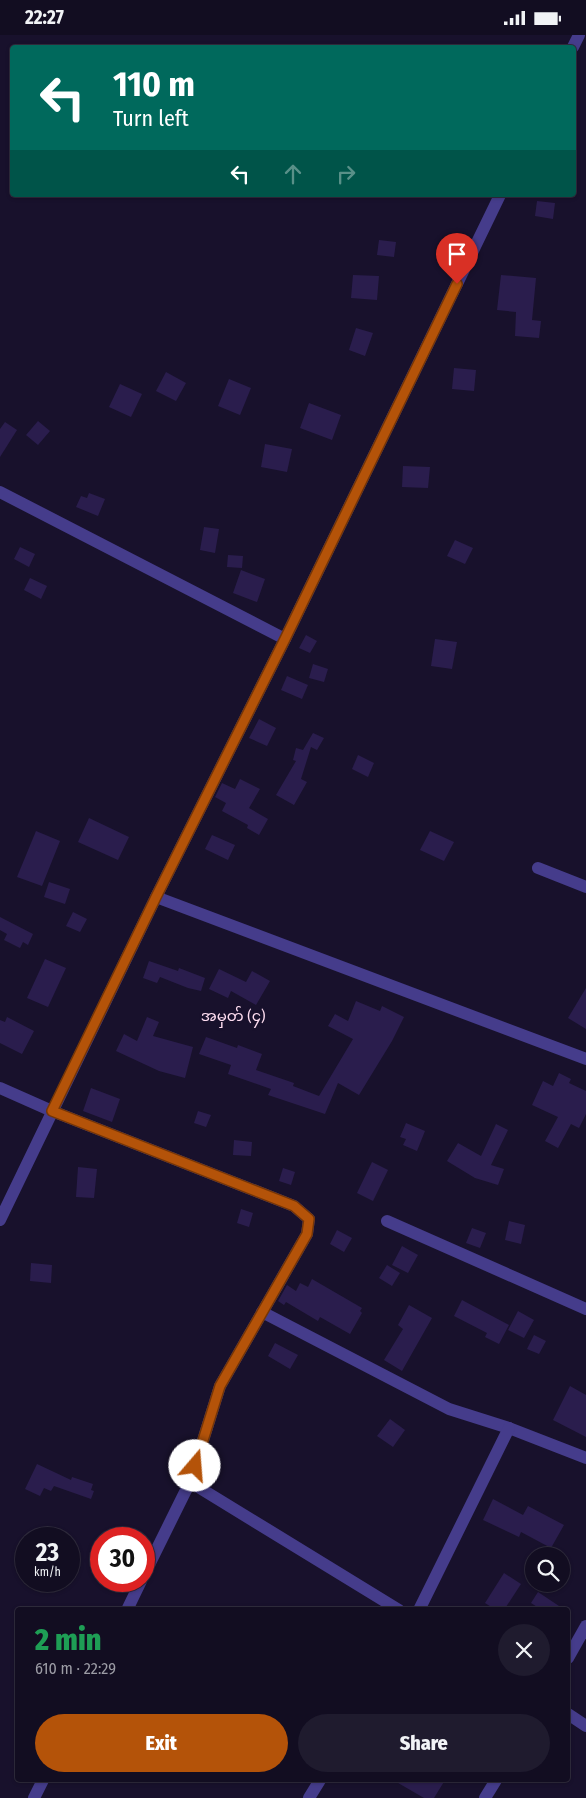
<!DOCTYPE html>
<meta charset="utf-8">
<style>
:root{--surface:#120d21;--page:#1f1b2e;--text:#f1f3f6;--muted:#9c9ca5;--line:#312d3f;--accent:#b45309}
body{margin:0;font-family:"Fira Sans Condensed","Noto Sans Myanmar",sans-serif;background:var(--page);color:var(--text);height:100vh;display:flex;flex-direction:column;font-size:19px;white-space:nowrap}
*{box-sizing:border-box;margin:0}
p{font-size:16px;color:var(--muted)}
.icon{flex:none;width:28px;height:28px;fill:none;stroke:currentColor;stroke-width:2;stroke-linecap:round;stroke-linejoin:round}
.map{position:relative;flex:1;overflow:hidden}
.panel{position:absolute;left:15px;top:1572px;width:555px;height:175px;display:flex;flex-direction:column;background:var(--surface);border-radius:5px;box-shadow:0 1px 4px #0004,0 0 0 1px var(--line)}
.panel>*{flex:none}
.hud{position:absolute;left:10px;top:10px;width:566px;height:152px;border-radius:5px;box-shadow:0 1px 4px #0004,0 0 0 1px var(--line);background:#00695c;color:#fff;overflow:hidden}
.controls{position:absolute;left:525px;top:1512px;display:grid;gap:10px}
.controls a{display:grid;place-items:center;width:45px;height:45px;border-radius:50%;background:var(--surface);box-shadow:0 1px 4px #0004,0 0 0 1px var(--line);font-size:25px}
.speed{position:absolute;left:15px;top:1492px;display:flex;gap:10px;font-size:25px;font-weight:700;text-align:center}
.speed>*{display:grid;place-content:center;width:65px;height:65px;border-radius:50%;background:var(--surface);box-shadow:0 1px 4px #0004,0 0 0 1px var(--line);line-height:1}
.speed small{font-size:12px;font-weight:400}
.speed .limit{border:8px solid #d22;background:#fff;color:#111}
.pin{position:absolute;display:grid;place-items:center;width:42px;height:42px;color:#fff;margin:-51px -21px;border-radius:50% 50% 50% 0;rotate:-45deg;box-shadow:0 0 5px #0007}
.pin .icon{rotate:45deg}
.me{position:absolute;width:55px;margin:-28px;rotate:18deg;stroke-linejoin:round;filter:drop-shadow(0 0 4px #0008)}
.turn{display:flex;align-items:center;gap:18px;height:105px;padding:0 20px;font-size:22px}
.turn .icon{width:65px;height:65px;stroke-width:2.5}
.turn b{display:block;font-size:35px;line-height:42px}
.lanes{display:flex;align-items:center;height:48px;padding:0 20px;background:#0003;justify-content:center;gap:25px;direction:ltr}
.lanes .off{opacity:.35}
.round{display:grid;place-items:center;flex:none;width:52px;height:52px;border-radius:26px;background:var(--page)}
.headline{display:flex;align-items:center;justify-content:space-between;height:85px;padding:0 20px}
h1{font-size:30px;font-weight:800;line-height:38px;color:#1e9e55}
.primary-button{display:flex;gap:10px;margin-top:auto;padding:10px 20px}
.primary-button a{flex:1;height:58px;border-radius:30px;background:var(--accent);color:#fff;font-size:20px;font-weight:800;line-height:58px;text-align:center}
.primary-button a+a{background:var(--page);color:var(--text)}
.status{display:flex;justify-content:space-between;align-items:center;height:35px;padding:0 25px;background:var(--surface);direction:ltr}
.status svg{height:14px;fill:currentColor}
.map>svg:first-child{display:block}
.building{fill:#2a1d4d}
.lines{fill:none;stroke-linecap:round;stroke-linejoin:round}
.minor{stroke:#453c8b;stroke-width:12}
.route-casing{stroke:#753606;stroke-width:12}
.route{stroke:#b45309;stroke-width:9}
.labels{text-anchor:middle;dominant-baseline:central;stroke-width:5;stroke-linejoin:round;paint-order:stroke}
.quarter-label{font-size:15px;fill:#ffdef1;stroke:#18112c}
</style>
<div class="status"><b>22:27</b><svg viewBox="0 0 49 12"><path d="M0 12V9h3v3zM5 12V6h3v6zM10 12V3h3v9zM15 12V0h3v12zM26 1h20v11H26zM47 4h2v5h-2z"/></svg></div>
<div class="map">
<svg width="586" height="1763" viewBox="0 0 586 1763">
<rect width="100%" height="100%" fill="#18112c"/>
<g class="building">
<polygon points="537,166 555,168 553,184 535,181"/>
<polygon points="379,205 396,207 394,222 377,220"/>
<polygon points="353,240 379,241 377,265 351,263"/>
<polygon points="501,240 536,243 532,285 541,286 539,303 515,301 516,277 497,275"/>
<polygon points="356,293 373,298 365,321 349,315"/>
<polygon points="454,333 476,335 474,356 452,354"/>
<polygon points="166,337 186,348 176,366 156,356"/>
<polygon points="229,344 251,353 240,380 218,371"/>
<polygon points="120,349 142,359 131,382 109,372"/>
<polygon points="309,368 341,380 332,405 300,393"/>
<polygon points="38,386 50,396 38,410 26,400"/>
<polygon points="5,387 17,395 0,422 0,394"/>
<polygon points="265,409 292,414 287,437 261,432"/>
<polygon points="403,431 430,432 428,453 402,452"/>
<polygon points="89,458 105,464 98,481 76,472 81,461 87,463"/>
<polygon points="204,492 219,494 215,518 200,515"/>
<polygon points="455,505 473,513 465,529 447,521"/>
<polygon points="20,512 35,519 29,532 14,524"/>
<polygon points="228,520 243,521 242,533 227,532"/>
<polygon points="241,535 265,544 257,567 233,558"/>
<polygon points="30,543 47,551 41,564 24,555"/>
<polygon points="306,600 317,606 310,618 299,613"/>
<polygon points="435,604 457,607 452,634 431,631"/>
<polygon points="313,629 328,634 324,647 309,643"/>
<polygon points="287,641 308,650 302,664 281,655"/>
<polygon points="259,684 276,693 267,711 249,703"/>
<polygon points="313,698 324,703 317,715 311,712 301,744 307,747 294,770 276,760 296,726 293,725 296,713 303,715"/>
<polygon points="358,720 374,728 368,742 352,734"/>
<polygon points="240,744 260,754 249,773 268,784 259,800 247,793 248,790 222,776 226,768 215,762 222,748 235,754"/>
<polygon points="89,783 129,802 118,825 78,807"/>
<polygon points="36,796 60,806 42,851 17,842"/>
<polygon points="430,796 454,807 444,826 420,815"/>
<polygon points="212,800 235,810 228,825 205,814"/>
<polygon points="49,847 70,854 65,869 44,862"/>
<polygon points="73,877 87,884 80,897 66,891"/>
<polygon points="0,882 33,899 28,910 23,907 20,913 4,905 7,899 0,895"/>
<polygon points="45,924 66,933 48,972 27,963"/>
<polygon points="149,926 178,936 179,933 205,943 201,956 188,953 160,942 157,948 143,943"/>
<polygon points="219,934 246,947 252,936 270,946 256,970 231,956 228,963 209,954"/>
<polygon points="586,953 586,994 568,983"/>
<polygon points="356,966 380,976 382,971 404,982 392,1006 359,1060 338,1048 325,1079 268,1060 271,1054 228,1039 231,1030 199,1019 206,1002 237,1013 238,1010 262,1019 256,1035 294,1048 293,1051 319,1061 353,1004 328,991 335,979 348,986"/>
<polygon points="7,982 34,996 22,1019 0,1008 0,985 5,987"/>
<polygon points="147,982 159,987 153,1001 193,1012 185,1043 159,1036 116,1016 124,999 137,1006"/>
<polygon points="559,1038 571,1044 569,1048 586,1056 586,1079 579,1093 571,1089 558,1113 545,1106 558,1082 532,1070 543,1046 553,1051"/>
<polygon points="91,1053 120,1064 112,1087 83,1076"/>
<polygon points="198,1076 211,1080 206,1092 194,1088"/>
<polygon points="406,1088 425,1096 417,1116 403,1110 406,1104 400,1102"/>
<polygon points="496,1089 508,1095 491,1130 504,1134 498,1150 475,1143 447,1126 458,1108 481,1121"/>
<polygon points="234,1105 252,1107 251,1121 233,1120"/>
<polygon points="372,1127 388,1135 373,1166 357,1158"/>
<polygon points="78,1132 97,1134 94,1163 76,1162"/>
<polygon points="283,1133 295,1137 291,1150 279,1146"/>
<polygon points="241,1174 253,1178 249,1192 237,1188"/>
<polygon points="509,1186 525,1190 521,1209 505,1205"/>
<polygon points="472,1193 486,1198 480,1213 466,1208"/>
<polygon points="337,1195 352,1203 344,1217 330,1209"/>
<polygon points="402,1211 418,1220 408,1238 392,1230"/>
<polygon points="31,1228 52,1230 51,1248 30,1246"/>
<polygon points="387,1230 400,1238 392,1251 379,1243"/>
<polygon points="312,1244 362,1273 360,1276 362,1278 350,1299 320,1282 318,1286 286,1267 284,1270 278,1266 287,1250 296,1256 300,1248 308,1252"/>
<polygon points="462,1265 509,1290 499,1309 485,1302 487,1298 454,1281"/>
<polygon points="409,1270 432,1283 402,1336 384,1325 403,1294 398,1290"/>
<polygon points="518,1276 534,1285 524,1303 508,1295"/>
<polygon points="534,1300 546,1306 539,1319 527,1314"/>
<polygon points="275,1308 298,1320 290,1334 268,1321"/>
<polygon points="570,1351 586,1360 586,1402 553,1385"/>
<polygon points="390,1384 405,1395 393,1412 377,1401"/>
<polygon points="37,1429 71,1445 72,1442 93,1449 91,1455 94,1456 91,1464 54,1451 51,1456 44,1453 40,1461 25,1454"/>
<polygon points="493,1464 523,1480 528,1471 564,1490 551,1513 521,1497 519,1502 483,1485"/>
<polygon points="504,1538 521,1549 504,1575 496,1575 485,1568"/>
<polygon points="538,1557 565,1575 542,1575 531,1568"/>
<polygon points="393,1745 445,1745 434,1763 424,1763"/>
</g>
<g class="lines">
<g class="minor">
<polyline points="573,12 579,0"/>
<polyline points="0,457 285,604"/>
<polyline points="538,833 586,852"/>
<polyline points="156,862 586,1024"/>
<polyline points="0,1053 52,1076 294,1171 309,1184 307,1199 220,1351 190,1447 144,1540"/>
<polyline points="0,1185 156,862 285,604 500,160"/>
<polyline points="387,1186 586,1274"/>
<polyline points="262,1277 449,1374 509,1393 586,1423"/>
<polyline points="190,1447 399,1575"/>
<polyline points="127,1575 141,1546"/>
<polyline points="419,1575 509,1393"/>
<polyline points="568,1623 586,1591"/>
<polyline points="568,1679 586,1691"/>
<polyline points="34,1763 43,1745"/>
<polyline points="309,1763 320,1745"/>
<polyline points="485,1763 496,1745"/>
</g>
</g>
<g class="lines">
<g class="route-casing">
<polyline id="route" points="195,1431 220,1351 307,1199 309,1184 294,1171 52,1076 156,862 285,604 457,249"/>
</g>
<use href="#route" class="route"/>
</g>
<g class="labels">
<g class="quarter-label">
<text x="233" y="981">အမှတ် (၄)</text>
</g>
</g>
</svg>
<div class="controls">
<a><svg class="icon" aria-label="search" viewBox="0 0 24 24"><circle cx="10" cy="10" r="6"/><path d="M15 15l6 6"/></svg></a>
</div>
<div class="speed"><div>23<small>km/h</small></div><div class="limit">30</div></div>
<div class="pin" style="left:457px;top:249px;background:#d93025"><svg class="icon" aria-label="arrive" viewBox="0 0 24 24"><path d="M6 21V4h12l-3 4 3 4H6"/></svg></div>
<svg class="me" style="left:195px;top:1431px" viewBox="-20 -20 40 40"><circle r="19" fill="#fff"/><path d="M0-13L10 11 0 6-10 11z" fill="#b45309"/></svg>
<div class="hud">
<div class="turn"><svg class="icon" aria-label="left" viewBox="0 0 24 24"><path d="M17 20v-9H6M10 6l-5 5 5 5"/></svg><div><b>110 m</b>Turn left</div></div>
<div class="lanes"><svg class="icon" aria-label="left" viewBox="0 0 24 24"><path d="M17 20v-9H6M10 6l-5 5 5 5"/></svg><svg class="icon off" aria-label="ahead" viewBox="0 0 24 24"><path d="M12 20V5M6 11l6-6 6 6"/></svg><svg class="icon off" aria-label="right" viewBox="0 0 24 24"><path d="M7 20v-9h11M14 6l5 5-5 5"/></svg></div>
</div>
<section class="panel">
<div class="headline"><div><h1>2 min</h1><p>610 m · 22:29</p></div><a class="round"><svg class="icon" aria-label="close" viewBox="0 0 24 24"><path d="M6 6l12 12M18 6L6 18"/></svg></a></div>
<div class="primary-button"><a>Exit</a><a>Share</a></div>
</section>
</div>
